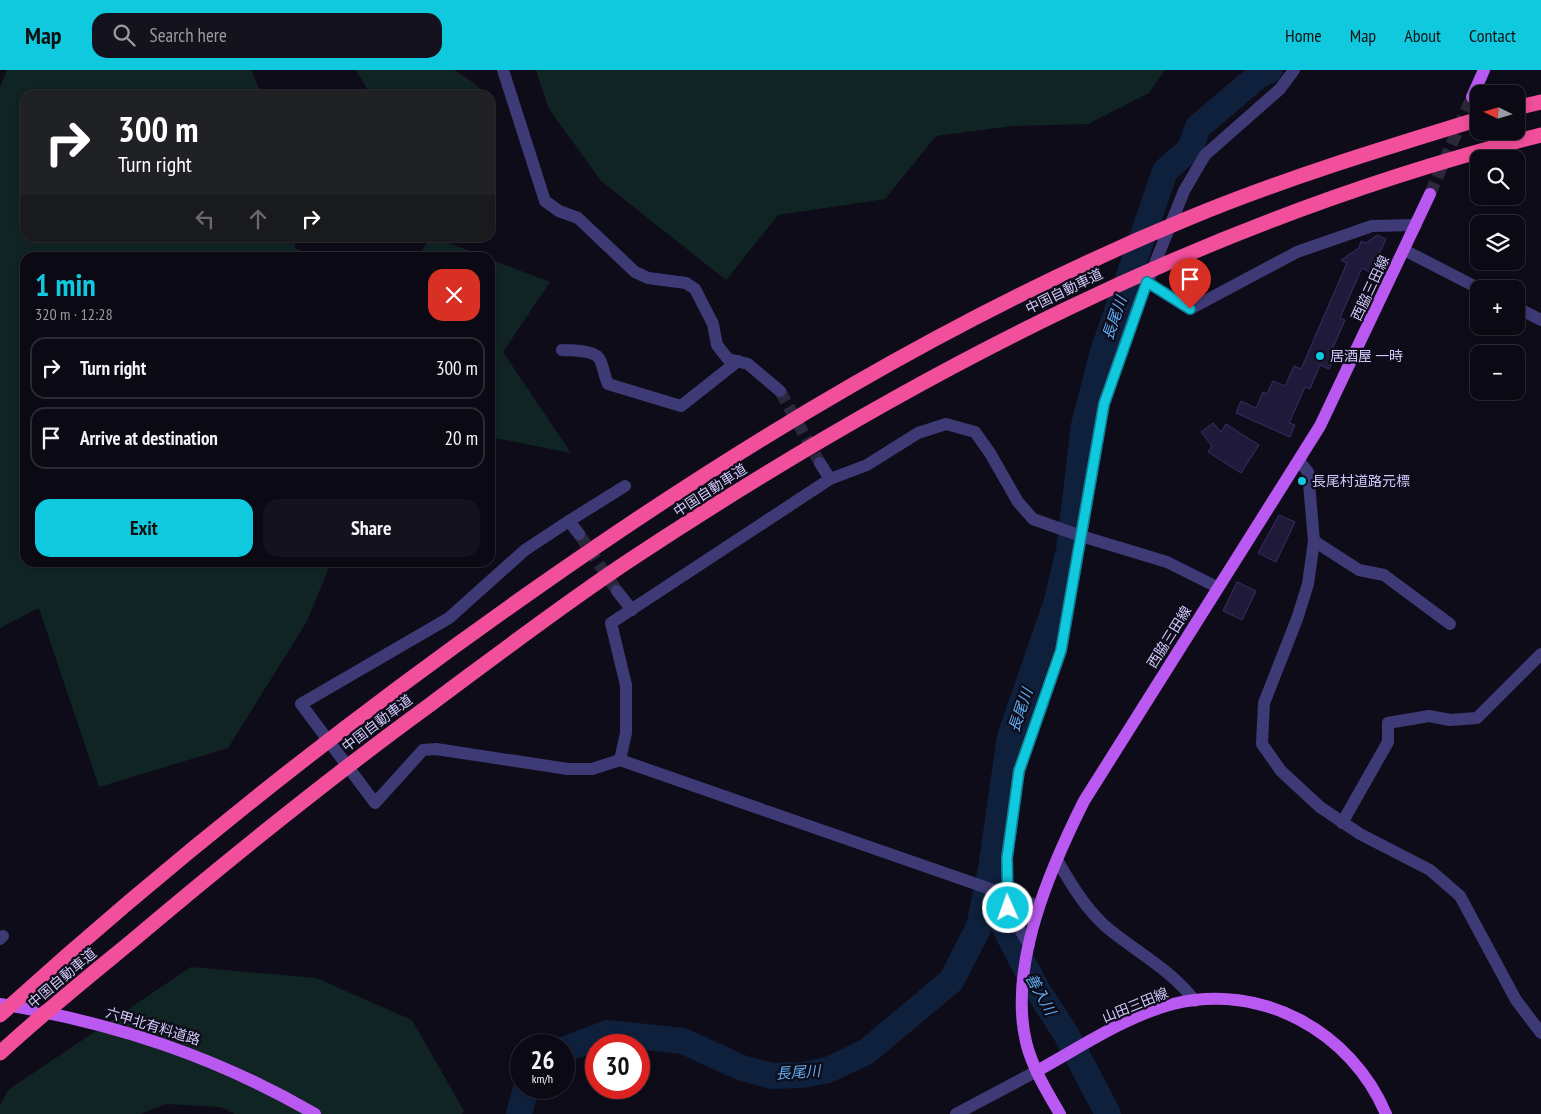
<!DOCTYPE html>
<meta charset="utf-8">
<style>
:root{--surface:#0b0914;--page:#14121d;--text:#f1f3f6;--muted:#9a9aa0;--line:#2b2a34;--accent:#11c9df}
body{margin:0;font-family:"PT Sans Narrow","Noto Sans JP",sans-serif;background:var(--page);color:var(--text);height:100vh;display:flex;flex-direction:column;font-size:19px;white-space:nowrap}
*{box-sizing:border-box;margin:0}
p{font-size:16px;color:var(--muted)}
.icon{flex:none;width:28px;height:28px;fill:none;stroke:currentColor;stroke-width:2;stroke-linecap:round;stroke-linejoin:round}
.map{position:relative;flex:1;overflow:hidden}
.details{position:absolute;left:20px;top:182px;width:475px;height:315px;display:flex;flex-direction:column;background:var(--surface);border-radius:15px;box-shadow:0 2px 8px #0003,0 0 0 1px var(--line)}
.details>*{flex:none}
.hud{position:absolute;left:20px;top:20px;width:475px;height:152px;border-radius:15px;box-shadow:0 2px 8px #0003,0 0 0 1px var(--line);background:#202124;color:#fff;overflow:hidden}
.needle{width:32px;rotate:275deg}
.buttons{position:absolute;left:1470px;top:15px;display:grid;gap:10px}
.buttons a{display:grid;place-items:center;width:55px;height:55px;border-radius:10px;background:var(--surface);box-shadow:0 2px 8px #0003,0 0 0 1px var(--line);font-size:25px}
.speed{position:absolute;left:510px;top:964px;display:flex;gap:10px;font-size:25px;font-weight:700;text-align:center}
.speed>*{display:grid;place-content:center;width:65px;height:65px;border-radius:50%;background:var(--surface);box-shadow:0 2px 8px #0003,0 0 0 1px var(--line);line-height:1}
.speed small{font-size:12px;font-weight:400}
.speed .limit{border:8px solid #d22;background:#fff;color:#111}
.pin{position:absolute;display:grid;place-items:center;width:42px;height:42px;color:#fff;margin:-51px -21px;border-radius:50% 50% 50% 0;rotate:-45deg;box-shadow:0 0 5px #0007}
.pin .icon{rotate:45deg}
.me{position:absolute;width:55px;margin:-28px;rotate:358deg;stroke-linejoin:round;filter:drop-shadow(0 0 4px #0008)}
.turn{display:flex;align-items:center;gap:18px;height:105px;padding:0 15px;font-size:22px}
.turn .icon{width:65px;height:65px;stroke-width:2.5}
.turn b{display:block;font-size:35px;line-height:42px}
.lanes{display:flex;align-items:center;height:48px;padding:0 15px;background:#0003;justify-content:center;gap:25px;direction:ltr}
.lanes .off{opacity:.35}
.round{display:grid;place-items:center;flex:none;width:52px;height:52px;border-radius:15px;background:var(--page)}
.head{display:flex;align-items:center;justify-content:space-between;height:85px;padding:0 15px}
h1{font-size:30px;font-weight:700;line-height:38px;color:var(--accent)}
.button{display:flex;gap:10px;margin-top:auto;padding:10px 15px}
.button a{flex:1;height:58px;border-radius:15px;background:var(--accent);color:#111;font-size:20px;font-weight:700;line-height:58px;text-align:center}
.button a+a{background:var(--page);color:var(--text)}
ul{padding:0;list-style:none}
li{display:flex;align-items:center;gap:15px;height:62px;margin:0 10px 8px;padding:0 5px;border:2px solid var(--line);border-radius:15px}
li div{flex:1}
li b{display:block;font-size:19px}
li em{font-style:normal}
header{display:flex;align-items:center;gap:30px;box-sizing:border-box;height:70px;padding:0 25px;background:var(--accent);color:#111}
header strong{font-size:24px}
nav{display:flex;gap:28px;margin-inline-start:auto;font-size:18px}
.search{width:350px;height:45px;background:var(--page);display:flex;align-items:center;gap:12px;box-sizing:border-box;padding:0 18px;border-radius:15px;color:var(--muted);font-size:19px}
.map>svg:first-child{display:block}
.green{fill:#102423}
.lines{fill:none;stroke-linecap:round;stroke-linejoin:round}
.river{stroke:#0e203c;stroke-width:26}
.building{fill:#201a3a;stroke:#392d64}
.minor-tunnel{stroke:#2c283c;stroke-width:12;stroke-dasharray:12 6;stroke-linecap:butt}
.primary-tunnel{stroke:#2c283c;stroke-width:12;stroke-dasharray:12 6;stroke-linecap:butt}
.minor{stroke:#3d3a76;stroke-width:12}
.tertiary{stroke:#3d3a76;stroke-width:12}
.primary{stroke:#ba59f2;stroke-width:12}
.motorway{stroke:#f14e9b;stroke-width:15}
.route-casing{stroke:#0b8391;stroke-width:12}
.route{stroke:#11c9df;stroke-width:9}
.poi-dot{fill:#11c9df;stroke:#0f0c1a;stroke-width:2}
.labels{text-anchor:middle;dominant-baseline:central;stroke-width:4.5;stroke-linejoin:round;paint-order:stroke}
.street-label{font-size:14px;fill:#cfc9fb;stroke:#0f0c1a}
.poi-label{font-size:14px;fill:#cfc9fb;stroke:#0f0c1a;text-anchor:start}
.water-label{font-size:15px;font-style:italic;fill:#5fadf3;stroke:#0f0c1a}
</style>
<header>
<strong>Map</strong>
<div class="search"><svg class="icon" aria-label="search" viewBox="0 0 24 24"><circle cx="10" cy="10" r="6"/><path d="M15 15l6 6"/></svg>Search here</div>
<nav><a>Home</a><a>Map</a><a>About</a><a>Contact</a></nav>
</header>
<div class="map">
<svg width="1541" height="1044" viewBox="0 0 1541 1044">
<rect width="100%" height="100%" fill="#0f0c1a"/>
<g class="green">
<polygon points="7,0 251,0 262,25 25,25 25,168 295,168 295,178 313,187 25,188 25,492 331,493 306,553 228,678 99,717 39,538 0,558 0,17"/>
<polygon points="356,0 455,0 478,16 481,25 371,25"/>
<polygon points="536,0 1165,0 1149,23 1088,54 1012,56 936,66 885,129 778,145 726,210 601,111 549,39"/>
<polygon points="430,168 435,168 486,187 418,187"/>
<polygon points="490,189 550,212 503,282 571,383 490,367"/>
<polygon points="191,897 316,908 412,950 464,1041 462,1044 235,1044 221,1037 166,1034 140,1044 0,1044 0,1036 8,1020"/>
</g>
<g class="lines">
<g class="river">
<polyline points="993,808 1003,854 1035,916 1066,964 1108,1044"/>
<polyline points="564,980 608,963 683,971 742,998 772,1006 803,1005 828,1000 866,982 951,911 979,857 991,798 1010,667 1057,531 1069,480 1084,355 1103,282 1165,101 1190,79 1198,57 1258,6 1270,0"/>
<polyline points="519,1044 526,1018"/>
</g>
</g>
<g class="building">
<polygon points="1377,165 1386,169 1371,203 1362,198 1340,248 1345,250 1331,282 1336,285 1329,299 1320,295 1310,319 1305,317 1289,353 1295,355 1290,367 1236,343 1241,331 1256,338 1263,322 1267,324 1273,311 1285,316 1294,296 1301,299 1347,193 1341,190 1359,178 1361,171 1366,173"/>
<polygon points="1213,353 1221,362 1226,354 1259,375 1241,403 1208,382 1212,376 1201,362"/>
<polygon points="1279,445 1295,452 1276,492 1258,483"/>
<polygon points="1237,512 1256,521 1242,550 1223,541"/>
</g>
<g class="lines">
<g class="minor-tunnel">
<polyline points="780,321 820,393"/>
<polyline points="579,464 617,521"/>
</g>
<polyline class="primary-tunnel" points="1430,124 1472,27"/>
<g class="minor">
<polyline points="503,0 545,131 559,141 578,148 635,202 648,208 686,213 695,219 713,254 717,275 728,289 748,294 780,321"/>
<polyline points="1404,180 1480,219"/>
<polyline points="1147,212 1190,239 1297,182 1372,156 1416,155"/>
<polyline points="1516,237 1541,250"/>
<path d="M 562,280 C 572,281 595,279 600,290 C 604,298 604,306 608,314 L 681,336 L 738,291"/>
<polyline points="1299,391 1308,402 1314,471 1308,514 1297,549 1264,633 1262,674 1281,701 1320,737 1360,764 1430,800 1460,826 1516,930 1541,963"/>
<polyline points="820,393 830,409"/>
<polyline points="569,451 625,416"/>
<polyline points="579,464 569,451 525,480 449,548 301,634 375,733 423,680 436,679 568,699 592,699 620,690 626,663 626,615 611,553 830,409 867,395 918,363 946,354 975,362 990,383 1018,432 1033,449 1081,466 1167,492 1217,517"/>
<polyline points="1314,471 1359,500 1384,505 1450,554"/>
<polyline points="617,521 632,540"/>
<polyline points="620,690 1039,836"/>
<polyline points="1342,753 1388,672 1388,653 1429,646 1450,650 1477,648 1541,584"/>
<path d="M 1057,790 C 1071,814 1084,836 1104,855 C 1134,881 1171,899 1195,931"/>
<polyline points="0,869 3,866"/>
<polyline points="1029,875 1008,839 1007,788 1019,701 1061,581 1104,334 1139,233 1184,121 1205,85 1280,19 1294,0"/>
</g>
<polyline class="tertiary" points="956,1044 1037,1001"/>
<g class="primary">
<polyline points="1472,27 1484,0"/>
<path d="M 0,934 C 114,953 215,986 315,1044"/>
<path d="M 1037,1001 C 1079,978 1126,946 1173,934 C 1261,912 1351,961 1386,1044"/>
<path d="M 1060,1044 C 1047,1022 1032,997 1026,972 C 1008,895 1050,799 1084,731 L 1320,356 L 1430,124"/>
</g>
<g class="motorway">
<polyline points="1516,38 1541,32"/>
<path d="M 0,945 C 169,792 348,650 535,519 C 740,375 956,244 1189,148 C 1283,109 1381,79 1479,49"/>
<path d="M 0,983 C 42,944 87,908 132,871 C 229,789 328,709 431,634 C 497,585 562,535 630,490 C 913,303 1210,148 1541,65"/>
</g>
</g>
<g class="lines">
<g class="route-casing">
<polyline id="route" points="1008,838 1007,788 1019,701 1061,580 1104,334 1147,212 1190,239"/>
</g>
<use href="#route" class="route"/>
</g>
<g class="poi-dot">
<circle cx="1320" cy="286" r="5"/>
<circle cx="1302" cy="411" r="5"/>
</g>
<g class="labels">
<g class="street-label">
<text transform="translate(1370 218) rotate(-65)">西脇三田線</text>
<text transform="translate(1064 221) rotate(-26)">中国自動車道</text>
<text transform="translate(710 420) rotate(-33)">中国自動車道</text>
<text transform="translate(1169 567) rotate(-58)">西脇三田線</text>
<text transform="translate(377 653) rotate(-37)">中国自動車道</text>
<text transform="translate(62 908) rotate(-40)">中国自動車道</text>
<text transform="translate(1135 935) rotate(-22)">山田三田線</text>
<text transform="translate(153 956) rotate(17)">六甲北有料道路</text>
</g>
<g class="poi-label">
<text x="1330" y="286">居酒屋 一時</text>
<text x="1312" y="411">長尾村道路元標</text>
</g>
<g class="water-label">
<text transform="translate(1114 248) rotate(-71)">長尾川</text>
<text transform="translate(1020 640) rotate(-71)">長尾川</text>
<text transform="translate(1041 924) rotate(61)">善入川</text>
<text transform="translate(798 1002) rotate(-4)">長尾川</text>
</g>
</g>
</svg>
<div class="buttons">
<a><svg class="needle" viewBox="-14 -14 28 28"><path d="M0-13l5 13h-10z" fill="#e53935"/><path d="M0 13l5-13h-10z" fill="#9a9aa0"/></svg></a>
<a><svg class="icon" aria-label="search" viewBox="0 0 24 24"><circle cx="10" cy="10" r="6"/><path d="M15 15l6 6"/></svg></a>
<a><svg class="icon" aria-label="layers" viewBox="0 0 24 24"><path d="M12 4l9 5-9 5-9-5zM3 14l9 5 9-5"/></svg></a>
<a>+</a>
<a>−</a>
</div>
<div class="speed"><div>26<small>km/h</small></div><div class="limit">30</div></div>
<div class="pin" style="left:1190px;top:239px;background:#d93025"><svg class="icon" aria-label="arrive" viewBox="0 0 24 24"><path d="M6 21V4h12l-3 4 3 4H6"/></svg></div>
<svg class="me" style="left:1008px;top:838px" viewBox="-20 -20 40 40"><circle r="17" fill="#11c9df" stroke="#fff" stroke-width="3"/><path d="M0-11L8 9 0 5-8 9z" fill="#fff"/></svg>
<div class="hud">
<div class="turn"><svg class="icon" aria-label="right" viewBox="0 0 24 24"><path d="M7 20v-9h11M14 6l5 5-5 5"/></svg><div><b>300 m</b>Turn right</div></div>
<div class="lanes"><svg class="icon off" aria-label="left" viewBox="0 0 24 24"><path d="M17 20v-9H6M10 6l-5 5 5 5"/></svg><svg class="icon off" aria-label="ahead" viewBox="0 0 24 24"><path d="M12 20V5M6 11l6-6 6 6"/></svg><svg class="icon" aria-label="right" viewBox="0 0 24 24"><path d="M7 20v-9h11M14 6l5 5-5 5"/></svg></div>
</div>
<section class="details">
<div class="head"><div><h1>1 min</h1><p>320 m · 12:28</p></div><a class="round" style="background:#d93025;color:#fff"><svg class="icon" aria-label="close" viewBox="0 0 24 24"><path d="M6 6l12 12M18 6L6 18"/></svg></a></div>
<ul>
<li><svg class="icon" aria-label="right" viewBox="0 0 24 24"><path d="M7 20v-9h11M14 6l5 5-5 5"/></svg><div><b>Turn right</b></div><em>300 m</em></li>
<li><svg class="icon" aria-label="arrive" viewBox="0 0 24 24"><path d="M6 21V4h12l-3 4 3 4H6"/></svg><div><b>Arrive at destination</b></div><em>20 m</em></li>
</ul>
<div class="button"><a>Exit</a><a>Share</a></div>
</section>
</div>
